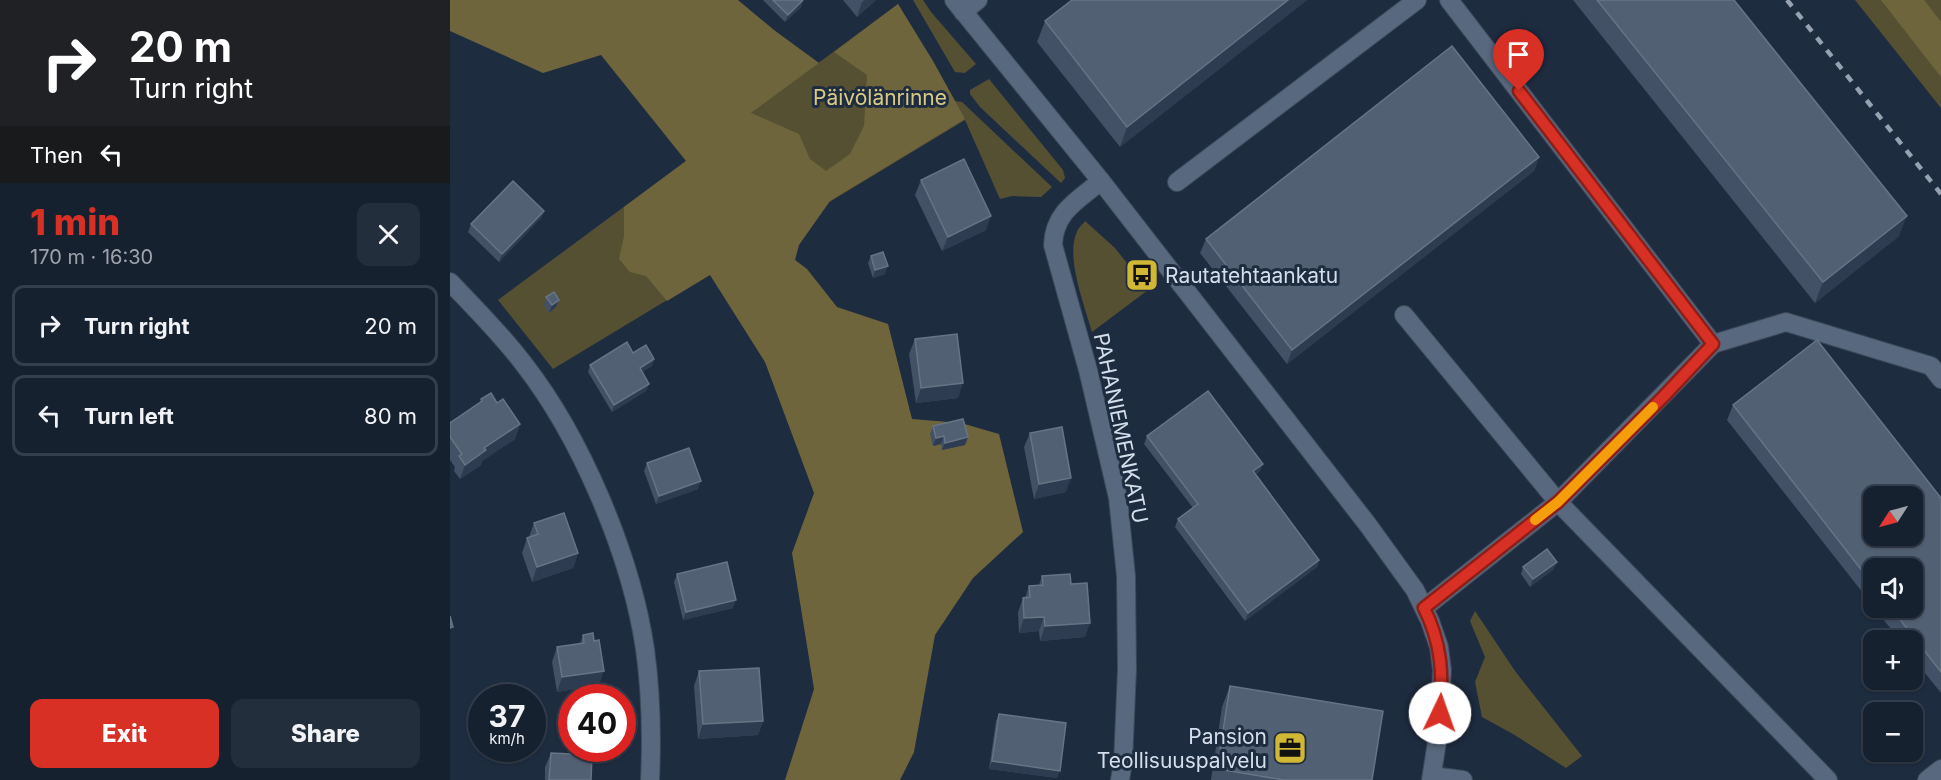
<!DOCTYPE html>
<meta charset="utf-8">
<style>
:root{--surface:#162130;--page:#232e3c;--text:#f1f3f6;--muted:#9ea3ab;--line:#353e4c;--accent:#d93025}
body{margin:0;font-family:Inter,sans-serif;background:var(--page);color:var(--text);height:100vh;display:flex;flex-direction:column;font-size:22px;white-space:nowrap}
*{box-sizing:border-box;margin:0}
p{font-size:20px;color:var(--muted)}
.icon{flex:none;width:33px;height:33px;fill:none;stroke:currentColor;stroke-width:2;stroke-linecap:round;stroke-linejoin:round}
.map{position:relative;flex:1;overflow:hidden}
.sheet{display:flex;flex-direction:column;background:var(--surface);width:450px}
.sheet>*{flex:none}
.banner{background:#202124;color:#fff;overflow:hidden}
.needle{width:39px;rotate:234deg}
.controls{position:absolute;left:1413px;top:486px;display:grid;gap:12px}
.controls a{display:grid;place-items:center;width:60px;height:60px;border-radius:12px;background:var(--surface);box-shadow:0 2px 4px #0004,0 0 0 2px var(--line);font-size:30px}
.speed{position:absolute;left:18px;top:684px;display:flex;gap:12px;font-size:30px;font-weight:700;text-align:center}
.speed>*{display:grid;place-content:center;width:78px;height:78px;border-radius:50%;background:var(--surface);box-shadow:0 2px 4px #0004,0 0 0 2px var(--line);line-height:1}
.speed small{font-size:15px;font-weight:400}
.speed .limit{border:9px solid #d22;background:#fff;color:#111}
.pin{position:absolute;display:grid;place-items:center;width:51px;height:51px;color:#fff;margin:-62px -26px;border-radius:50% 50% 50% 0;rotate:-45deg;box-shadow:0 0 6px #0007}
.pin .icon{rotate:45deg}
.me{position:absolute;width:66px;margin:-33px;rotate:3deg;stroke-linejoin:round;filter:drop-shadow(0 0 4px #0008)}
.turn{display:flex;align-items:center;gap:21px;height:126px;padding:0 30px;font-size:27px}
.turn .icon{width:78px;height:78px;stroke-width:2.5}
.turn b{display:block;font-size:42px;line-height:51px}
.then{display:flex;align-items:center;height:57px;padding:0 30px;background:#0003;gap:12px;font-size:22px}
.round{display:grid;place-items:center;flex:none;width:63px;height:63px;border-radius:12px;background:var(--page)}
.overview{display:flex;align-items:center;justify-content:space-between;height:102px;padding:0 30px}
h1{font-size:36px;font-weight:800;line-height:45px;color:var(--accent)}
.button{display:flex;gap:12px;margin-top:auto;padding:12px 30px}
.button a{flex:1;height:69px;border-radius:12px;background:var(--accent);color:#fff;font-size:24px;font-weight:800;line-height:69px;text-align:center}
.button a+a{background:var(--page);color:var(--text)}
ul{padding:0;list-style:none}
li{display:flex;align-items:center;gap:18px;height:81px;margin:0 12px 9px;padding:0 18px;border:3px solid var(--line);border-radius:12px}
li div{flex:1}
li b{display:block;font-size:22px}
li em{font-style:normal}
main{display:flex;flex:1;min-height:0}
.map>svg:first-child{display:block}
.green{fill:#565033}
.forest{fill:#6f653c}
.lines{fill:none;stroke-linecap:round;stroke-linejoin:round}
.minor-casing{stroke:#3d4959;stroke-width:20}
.minor{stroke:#58687e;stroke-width:18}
.rail{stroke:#97a2b1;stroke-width:4.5;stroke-dasharray:8 8;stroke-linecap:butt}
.wall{fill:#425165}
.shaded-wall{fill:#2d3c50}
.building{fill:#526073;stroke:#667486;stroke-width:1.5;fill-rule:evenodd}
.route-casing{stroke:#8d1f18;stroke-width:15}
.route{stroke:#d93025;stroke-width:10}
.slow{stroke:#f59e0b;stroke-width:10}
.labels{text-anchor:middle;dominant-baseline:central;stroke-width:6;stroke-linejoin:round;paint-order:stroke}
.park-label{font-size:21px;fill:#daca85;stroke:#1e2c40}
.poi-label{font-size:21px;fill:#d5deeb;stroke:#1e2c40;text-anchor:start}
.street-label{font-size:21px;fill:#d5deeb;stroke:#1e2c40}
</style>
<main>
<section class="sheet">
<div class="banner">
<div class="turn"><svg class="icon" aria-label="right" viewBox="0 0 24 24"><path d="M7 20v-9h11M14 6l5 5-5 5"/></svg><div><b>20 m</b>Turn right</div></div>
<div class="then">Then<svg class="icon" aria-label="left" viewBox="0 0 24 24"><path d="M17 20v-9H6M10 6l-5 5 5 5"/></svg></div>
</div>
<div class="overview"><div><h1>1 min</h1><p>170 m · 16:30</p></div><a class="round"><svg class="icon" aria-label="close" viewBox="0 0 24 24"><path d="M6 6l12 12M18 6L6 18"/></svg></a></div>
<ul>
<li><svg class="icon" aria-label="right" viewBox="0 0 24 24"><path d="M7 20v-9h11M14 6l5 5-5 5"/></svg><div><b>Turn right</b></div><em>20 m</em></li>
<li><svg class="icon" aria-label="left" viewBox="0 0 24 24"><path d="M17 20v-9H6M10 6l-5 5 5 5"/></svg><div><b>Turn left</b></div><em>80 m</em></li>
</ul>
<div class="button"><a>Exit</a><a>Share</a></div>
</section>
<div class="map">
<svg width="1491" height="780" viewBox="0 0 1491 780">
<rect width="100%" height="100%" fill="#1e2c40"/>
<g class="green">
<polygon points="463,0 473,0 481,12 526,64 515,73 505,72"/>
<polygon points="1405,0 1491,0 1491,108"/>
<polygon points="448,4 505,101 512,102 602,187 591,197 562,196 550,199 515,120 103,369 48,300"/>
<polygon points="539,79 613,170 615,178 611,183 530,107 520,94 520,90"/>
<path d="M 635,221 L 665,248 L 698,290 L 642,332 C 635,307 615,256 627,232 C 628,228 633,224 635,221 Z"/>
<polygon points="1025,611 1065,671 1132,756 1116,768 1063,734 1032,717 1025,682 1035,657 1020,621"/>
</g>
<g class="forest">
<polygon points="0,0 288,0 324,30 369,63 301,113 349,134 360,159 376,171 400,154 414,126 417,75 384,52 448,4 483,61 515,119 380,201 349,245 345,260 357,269 387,307 438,324 462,419 511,423 549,434 573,532 523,578 485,635 464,752 450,780 335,780 364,689 342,553 364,493 315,362 260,275 217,301 196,276 180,272 169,259 174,236 174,207 236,161 151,55 93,73 0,31"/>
<polygon points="1431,0 1474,0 1491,22 1491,77"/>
</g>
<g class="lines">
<g class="minor-casing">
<g id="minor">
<polyline points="504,0 651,181 918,525 965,590 980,621 989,647 992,670 989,729 981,780"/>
<polyline points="999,0 1263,344"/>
<polyline points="513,12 528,0"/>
<path d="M 651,181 C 628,200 604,212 603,245 L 638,370 L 668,498 L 676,576 L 677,669 L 673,763 L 670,780"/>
<polyline points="727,182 967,0"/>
<path d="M 0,282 C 25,308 51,334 73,363 C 131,437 181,555 195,649 C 201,692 202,736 200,780"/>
<polyline points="954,315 1108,502 1378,780"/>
<polyline points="974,608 1108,502 1263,344 1336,322 1481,366 1491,379"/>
<polyline points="982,776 1013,780"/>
<polyline points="1477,780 1491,769"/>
</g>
</g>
<use href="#minor" class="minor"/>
<polyline class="rail" points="1337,0 1491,194"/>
</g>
<g class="wall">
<polygon points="313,0 353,0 351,7 335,22"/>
<polygon points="393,0 426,0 407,17"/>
<polygon points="857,0 670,147 587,42 595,21"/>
<polygon points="1123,0 1284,0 1449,236 1365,303"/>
<polygon points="1089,157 1084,171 837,364 750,253 756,239"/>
<polygon points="471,180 536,230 492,251 465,195"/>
<polygon points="94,211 91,218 49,262 18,232 21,224"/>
<polygon points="421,256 435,274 423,278 418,263"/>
<polygon points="96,297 109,300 106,307 99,313 94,305"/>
<polygon points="465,339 508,398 466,403 459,354"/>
<polygon points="183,353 204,359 202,366 192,372 199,384 196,391 162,412 138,372 140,365"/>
<polygon points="31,399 47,403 70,424 65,439 32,461 31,465 10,479 4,471 5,467 0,460 0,423 30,403"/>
<polygon points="1283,405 1491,498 1491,693 1462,657 1462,640 1450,640 1424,608 1462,608 1424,568 1424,607 1277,420"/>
<polygon points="483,426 518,437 515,445 492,450 491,444 483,446 480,434"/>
<polygon points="580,433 616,492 584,499 574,447"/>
<polygon points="697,436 813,464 810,471 806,474 869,560 867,567 795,621 725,527 728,519 743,508 694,444"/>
<polygon points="197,463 248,489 206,504 194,471"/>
<polygon points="84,523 128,553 123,568 82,582 72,553 77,538 79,537"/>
<polygon points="1073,567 1104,569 1080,587 1071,574"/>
<polygon points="227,574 283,608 233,620 224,582"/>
<polygon points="592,576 635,637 590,641 589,631 569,633 568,612 573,598 575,598 579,586 589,585"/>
<polygon points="133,635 144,641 149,685 107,692 102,662 107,647 130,644"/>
<polygon points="249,671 313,721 308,735 248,739 244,686"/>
<polygon points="780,686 922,780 761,780 772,707"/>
<polygon points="549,714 607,778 539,769 546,721"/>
<polygon points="101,753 141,780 95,780 95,767"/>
</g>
<g class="shaded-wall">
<polygon points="353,0 351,7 335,22 338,15"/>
<polygon points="415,0 426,0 407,17 412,2"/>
<polygon points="838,0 857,0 670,147 677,127"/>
<polygon points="1089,157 1084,171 837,364 842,350"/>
<polygon points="94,211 91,218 49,262 52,254"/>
<polygon points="541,216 536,230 492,251 498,237"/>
<polygon points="1457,216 1449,236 1365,303 1373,282"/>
<polygon points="438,266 435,274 423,278 425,270"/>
<polygon points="109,300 106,307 99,313 102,305"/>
<polygon points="204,359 202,366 187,375 190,368"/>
<polygon points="513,383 508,398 466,403 471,388"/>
<polygon points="199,384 196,391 162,412 164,405"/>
<polygon points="70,424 65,439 32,461 31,465 10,479 15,465 34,448"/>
<polygon points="494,436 491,444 483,446 486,438"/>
<polygon points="518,437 515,445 492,450 495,443"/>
<polygon points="813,464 810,471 800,478 803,471"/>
<polygon points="621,478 616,492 584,499 589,484"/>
<polygon points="251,481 248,489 206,504 209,496"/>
<polygon points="128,553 123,568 82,582 87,567"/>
<polygon points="869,560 867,567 795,621 798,613"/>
<polygon points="1107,562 1104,569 1080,587 1083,579"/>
<polygon points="286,600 283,608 233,620 236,612"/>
<polygon points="594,617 589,631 569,633 574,618"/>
<polygon points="640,623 635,637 590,641 595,626"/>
<polygon points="154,671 149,685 107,692 112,677"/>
<polygon points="313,721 308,735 248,739 253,724"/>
<polygon points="542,761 610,771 607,778 539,769"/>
</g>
<g class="building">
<polygon points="323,0 353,0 338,15"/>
<polygon points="622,0 838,0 677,127 595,21"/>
<polygon points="1147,0 1284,0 1457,216 1373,282"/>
<polygon points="1002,46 1089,157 842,350 756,239"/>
<polygon points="514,159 541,216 498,237 471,180"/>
<polygon points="63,181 94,211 52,254 21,224"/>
<polygon points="433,252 438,266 425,270 421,256"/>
<polygon points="104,292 109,300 102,305 96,297"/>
<polygon points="507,334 513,383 471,388 465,339"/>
<path d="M 1367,340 L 1491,498 L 1491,672 L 1441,608 L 1462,608 L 1462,568 L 1424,568 L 1424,586 L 1283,405 ZM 1424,496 L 1462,496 L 1462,536 L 1424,536 Z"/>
<polygon points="177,342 183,353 196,345 204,359 190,368 199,384 164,405 140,365"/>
<polygon points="758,391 813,464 803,471 869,560 798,613 728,519 748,504 697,436"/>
<polygon points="41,393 47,403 53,399 70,424 34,448 36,450 15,465 9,456 12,454 0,437 0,423 32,401 31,399"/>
<polygon points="513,419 518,437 495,443 494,436 486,438 483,426"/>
<polygon points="612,427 621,478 589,484 580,433"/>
<polygon points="239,448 251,481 209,496 197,463"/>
<polygon points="114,513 128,553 87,567 77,538 88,534 84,523"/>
<polygon points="1097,549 1107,562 1083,579 1073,567"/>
<polygon points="277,562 286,600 236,612 227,574"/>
<polygon points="620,574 621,584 637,583 640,623 595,626 594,617 574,618 573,598 580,597 579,586 593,585 592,576"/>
<polygon points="0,616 3,627 0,628"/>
<polygon points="143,633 144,641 149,640 154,671 112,677 107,647 134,643 133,635"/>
<polygon points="309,668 313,721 253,724 249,671"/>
<polygon points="780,686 933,711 922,780 834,780 767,769"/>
<polygon points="549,714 616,723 610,771 542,761"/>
<polygon points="101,753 142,755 141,780 99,780"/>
</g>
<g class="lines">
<g class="route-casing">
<path id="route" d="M 990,713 C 993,674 992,644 974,608 L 1108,502 L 1214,396 L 1263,344 L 1069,91"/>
</g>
<use href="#route" class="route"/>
<polyline class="slow" points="1085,520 1108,502 1203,407"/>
</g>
<defs>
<g id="bus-square" transform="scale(1.725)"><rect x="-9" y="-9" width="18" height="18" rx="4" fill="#d1b736" stroke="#1e2c40"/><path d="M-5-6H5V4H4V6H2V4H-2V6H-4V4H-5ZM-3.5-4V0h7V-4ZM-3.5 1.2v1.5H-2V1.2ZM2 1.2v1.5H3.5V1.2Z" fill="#111"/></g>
<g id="office-square" transform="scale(1.725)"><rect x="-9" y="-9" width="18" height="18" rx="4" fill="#d1b736" stroke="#1e2c40"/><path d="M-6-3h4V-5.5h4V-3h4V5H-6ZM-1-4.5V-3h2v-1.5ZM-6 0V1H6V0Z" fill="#111"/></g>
</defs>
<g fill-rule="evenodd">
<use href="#bus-square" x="692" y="275"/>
<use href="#office-square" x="840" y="748"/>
</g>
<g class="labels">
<g class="park-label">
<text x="430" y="97">Päivölänrinne</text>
</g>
<g class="poi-label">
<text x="715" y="275">Rautatehtaankatu</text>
<text x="817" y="736" text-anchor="end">Pansion<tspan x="817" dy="24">Teollisuuspalvelu</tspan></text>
</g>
<g class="street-label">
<text transform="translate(671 428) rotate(78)">PAHANIEMENKATU</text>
</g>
</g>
</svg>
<div class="controls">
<a><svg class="needle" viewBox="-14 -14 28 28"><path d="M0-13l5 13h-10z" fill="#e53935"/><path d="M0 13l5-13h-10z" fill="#9ea3ab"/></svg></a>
<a><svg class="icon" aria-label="sound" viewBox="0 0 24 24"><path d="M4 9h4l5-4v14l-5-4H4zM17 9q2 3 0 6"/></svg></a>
<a>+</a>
<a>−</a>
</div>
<div class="speed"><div>37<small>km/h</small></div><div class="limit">40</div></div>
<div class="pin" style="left:1069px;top:91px;background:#d93025"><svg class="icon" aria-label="arrive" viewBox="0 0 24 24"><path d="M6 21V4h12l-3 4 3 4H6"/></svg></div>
<svg class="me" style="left:990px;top:713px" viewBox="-20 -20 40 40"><circle r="19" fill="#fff"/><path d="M0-13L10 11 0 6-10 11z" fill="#d93025"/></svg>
</div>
</main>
